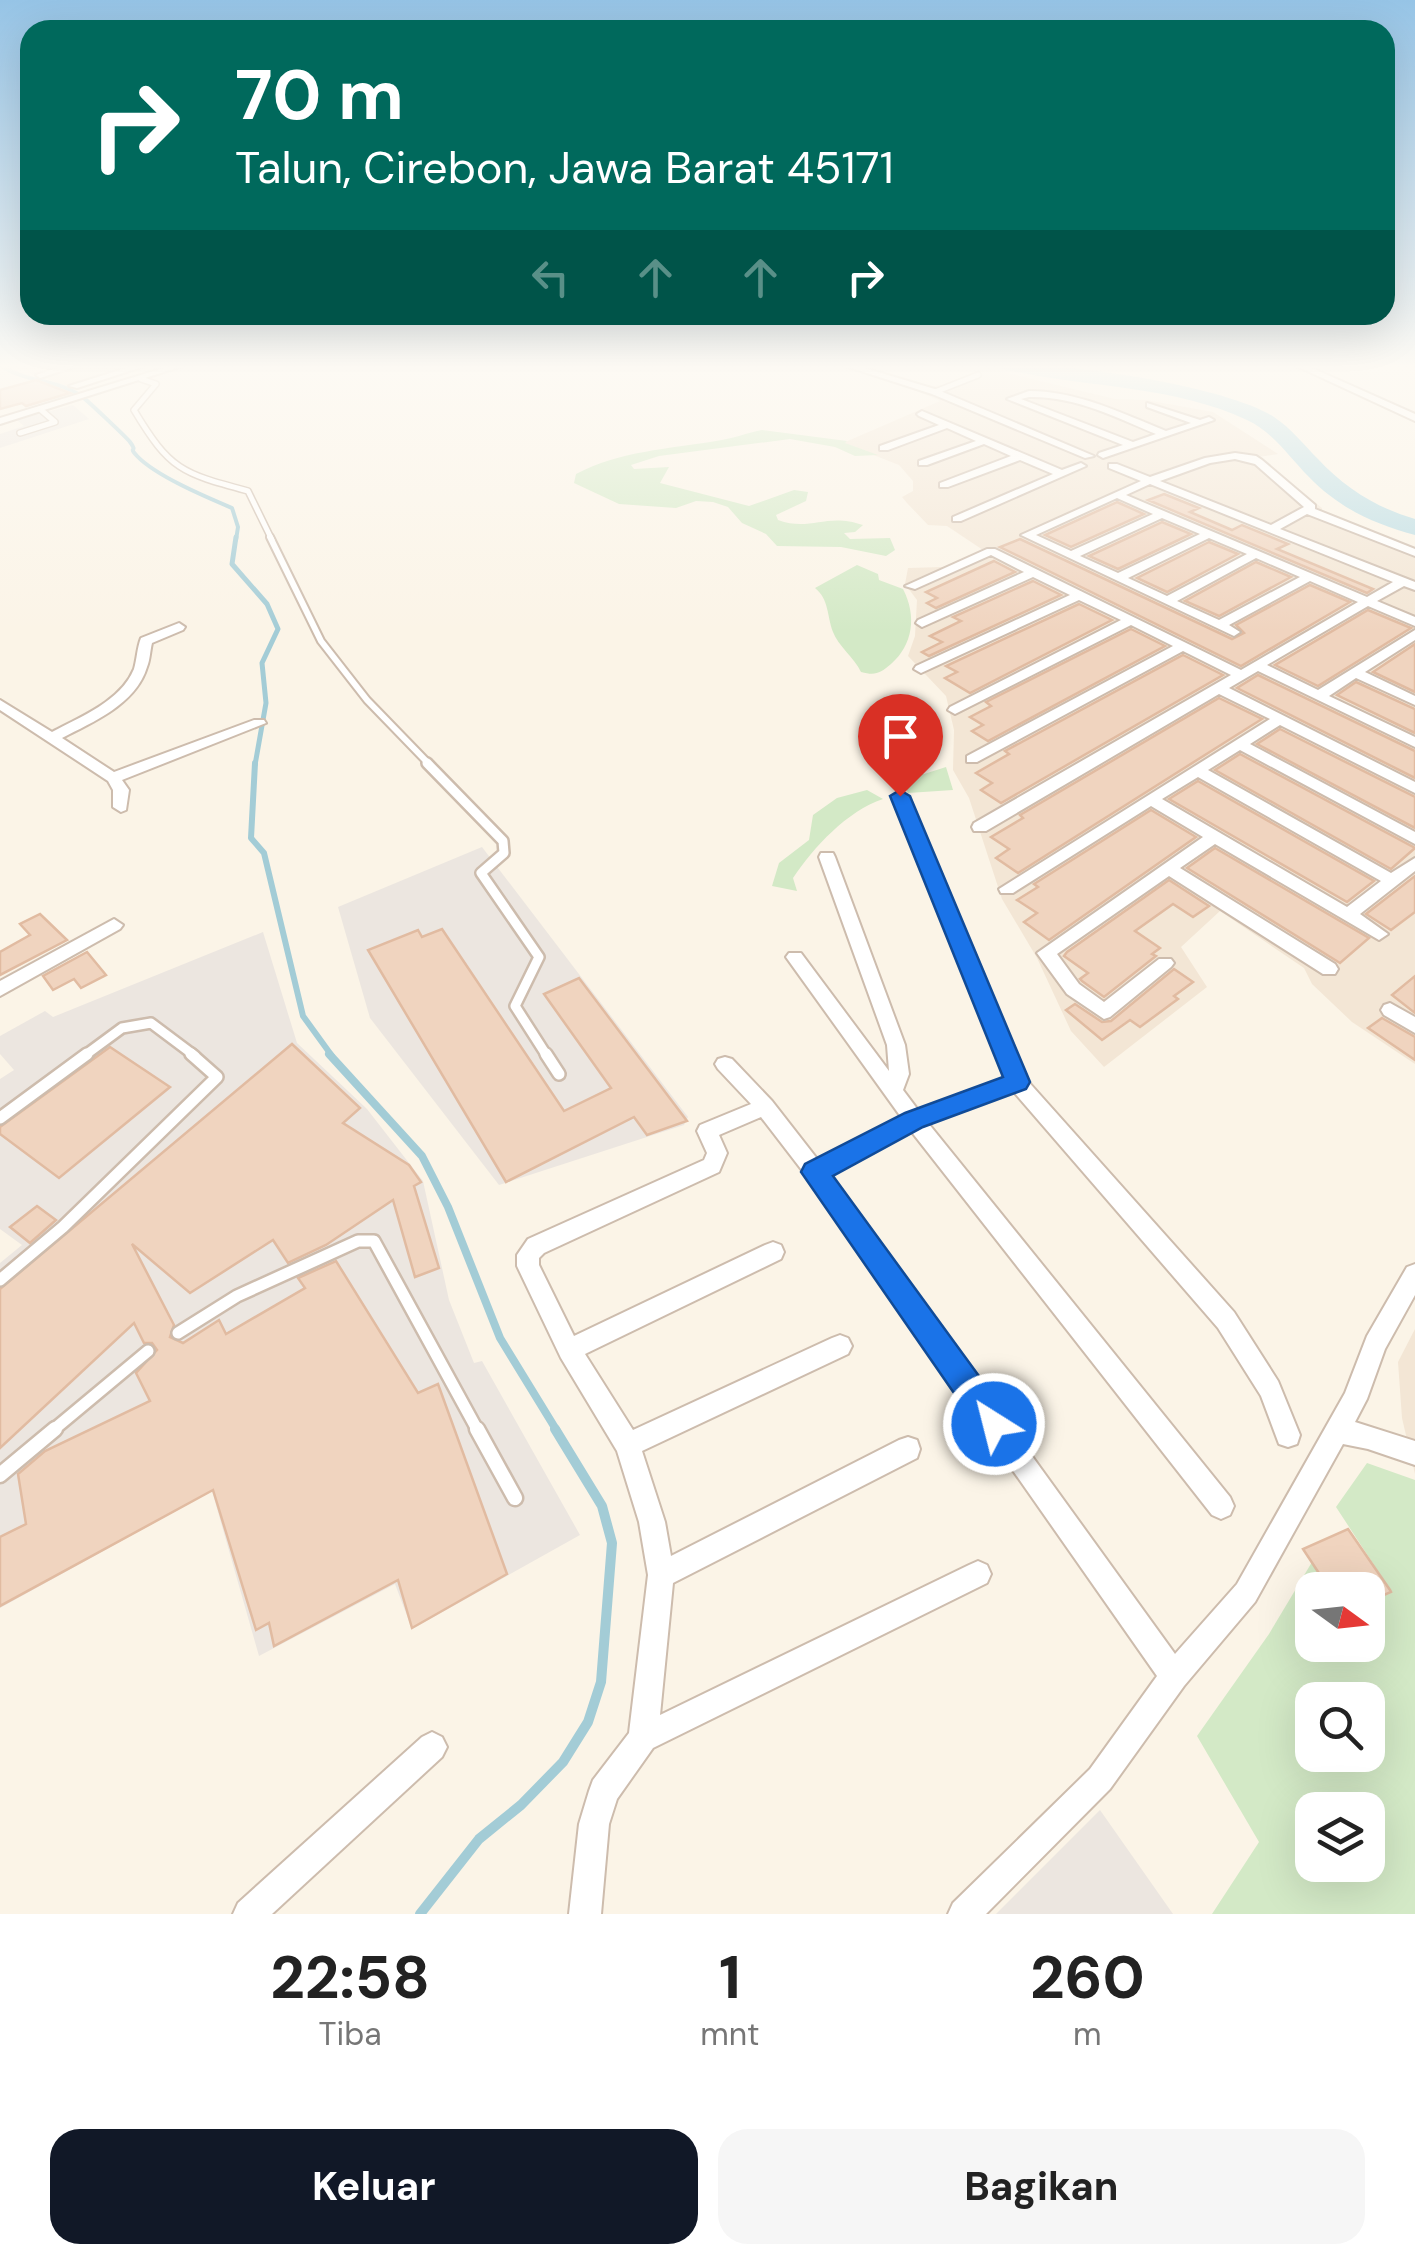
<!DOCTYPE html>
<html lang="id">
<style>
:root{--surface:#fff;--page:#f6f6f6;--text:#222;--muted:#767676;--accent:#111827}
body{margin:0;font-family:"DM Sans",sans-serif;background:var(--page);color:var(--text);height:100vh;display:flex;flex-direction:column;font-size:38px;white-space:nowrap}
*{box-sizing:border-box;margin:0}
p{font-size:32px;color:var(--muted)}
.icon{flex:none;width:55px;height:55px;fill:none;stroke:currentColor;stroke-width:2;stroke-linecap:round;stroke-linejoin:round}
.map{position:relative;height:1914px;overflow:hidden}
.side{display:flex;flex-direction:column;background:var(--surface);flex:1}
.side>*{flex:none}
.hud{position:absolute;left:20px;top:20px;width:1375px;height:305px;border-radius:30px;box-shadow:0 10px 40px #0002;background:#00695c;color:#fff;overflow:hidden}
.needle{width:65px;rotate:105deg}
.controls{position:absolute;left:1295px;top:1572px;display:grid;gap:20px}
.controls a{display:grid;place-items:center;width:90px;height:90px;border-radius:20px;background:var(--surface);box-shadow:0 10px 40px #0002;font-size:50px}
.pin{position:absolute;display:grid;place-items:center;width:85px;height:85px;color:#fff;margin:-102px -42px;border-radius:50% 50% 50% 0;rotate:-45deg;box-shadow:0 0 10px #0007}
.pin .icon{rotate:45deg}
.me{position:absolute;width:110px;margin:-55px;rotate:324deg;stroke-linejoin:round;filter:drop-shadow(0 0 8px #0008)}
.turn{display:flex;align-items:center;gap:35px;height:210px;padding:0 50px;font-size:45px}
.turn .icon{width:130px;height:130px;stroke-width:2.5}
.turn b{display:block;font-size:70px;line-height:85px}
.lanes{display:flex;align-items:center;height:95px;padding:0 50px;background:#0003;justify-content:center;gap:50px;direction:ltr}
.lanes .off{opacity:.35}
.eta{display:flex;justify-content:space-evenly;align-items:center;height:170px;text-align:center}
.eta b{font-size:60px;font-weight:700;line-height:70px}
.button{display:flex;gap:20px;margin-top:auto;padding:20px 50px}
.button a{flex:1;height:115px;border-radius:30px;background:var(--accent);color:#fff;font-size:40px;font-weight:700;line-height:115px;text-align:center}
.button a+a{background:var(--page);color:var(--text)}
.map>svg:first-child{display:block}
.residential{fill:#f3e6d5}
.industrial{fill:#ece6e0}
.green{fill:#d3e9c6;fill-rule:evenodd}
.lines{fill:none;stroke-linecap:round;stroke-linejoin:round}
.stream-far4{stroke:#a3ccd6;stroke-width:4}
.stream-far3{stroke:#a3ccd6;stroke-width:5}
.stream-far2{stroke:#a3ccd6;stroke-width:6}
.stream-far1{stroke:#a3ccd6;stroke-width:8}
.stream{stroke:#a3ccd6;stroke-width:10}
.river{fill:#bcdde4;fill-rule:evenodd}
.building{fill:#f0d4bf;stroke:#e1bba1;stroke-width:2.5}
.service-far4-casing{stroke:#cdbcad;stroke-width:8}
.service-far3-casing{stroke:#cdbcad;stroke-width:10}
.service-far2-casing{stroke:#cdbcad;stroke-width:14}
.service-far1-casing{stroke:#cdbcad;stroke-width:16}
.service-casing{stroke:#cdbcad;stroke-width:19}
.minor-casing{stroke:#cdbcad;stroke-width:4}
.service-far4{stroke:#fff;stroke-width:5}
.service-far3{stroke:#fff;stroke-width:6}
.service-far2{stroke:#fff;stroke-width:9}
.service-far1{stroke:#fff;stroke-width:11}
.service{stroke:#fff;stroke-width:14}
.minor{fill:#fff;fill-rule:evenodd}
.route{fill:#1a73e8;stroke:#114b97;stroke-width:2.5}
</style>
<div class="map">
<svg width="1415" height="1914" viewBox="0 0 1415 1914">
<rect width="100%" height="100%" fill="#fbf4e7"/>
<g class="residential">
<polygon points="5,364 156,364 75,389"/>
<polygon points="986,368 1115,399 1146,400 1213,412 1278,454 1258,457 1322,508 1322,513 1415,549 1415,1064 1352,1022 1312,984 1304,968 1220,911 1181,947 1207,987 1104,1067 1071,1031 1037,958 1002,899 969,798 953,770 954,730 946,696 908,656 915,636 917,600 905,584 908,568 943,567 983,550 947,526 928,525 907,503 902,497 913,491 913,481 899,465 843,443 940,401 912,389 942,385"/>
<polygon points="1415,1329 1415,1474 1402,1418 1398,1362"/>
</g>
<g class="industrial">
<polygon points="73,405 89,419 0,448 0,434 24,426 17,420"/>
<polygon points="482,847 688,1117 684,1125 499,1185 370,1018 338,907"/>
<polygon points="263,932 297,1043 367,1109 423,1181 449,1300 474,1363 482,1361 580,1535 412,1629 395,1584 259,1656 212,1491 0,1608 0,1263 22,1245 0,1229 0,1079 14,1070 0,1054 0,1036 45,1011 53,1017"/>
<polygon points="1100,1810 1173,1914 996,1914"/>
</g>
<g class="green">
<path d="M 762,430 L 847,441 L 845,443 L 878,455 L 855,456 L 835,447 L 790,439 L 659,456 L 631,465 L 634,469 L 669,467 L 660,483 L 749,506 L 794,490 L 808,492 L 806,501 L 776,515 L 778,520 C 811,532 826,512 863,525 L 855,532 L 844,533 L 850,539 L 890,538 L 895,550 L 886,556 L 841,547 L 777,546 L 766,534 L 742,523 L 728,507 L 713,502 L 696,501 L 676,508 L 619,504 L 574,483 L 576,474 C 620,451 668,449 716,441 C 732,439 746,433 762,430 Z"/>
<path d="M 857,565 L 878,574 L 879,580 L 903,589 C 917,616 913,645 891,664 C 880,673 876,676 861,672 C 854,657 838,646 833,632 C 827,616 829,599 815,588 Z"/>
<polygon points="946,767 953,790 908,793 901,780 910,771 924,774"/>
<path d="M 867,790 L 883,799 C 847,811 814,847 793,878 L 797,891 L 772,886 L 779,863 L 809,840 L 813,815 L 837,798 Z"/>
<path d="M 1367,1463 L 1415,1480 L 1415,1914 L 1212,1914 L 1259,1842 L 1197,1736 L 1269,1634 L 1312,1562 L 1330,1590 L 1312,1590 L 1312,1645 L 1368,1645 L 1368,1602 L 1391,1591 L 1336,1507 ZM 1312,1700 L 1368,1700 L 1368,1755 L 1312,1755 ZM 1312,1810 L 1368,1810 L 1368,1865 L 1312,1865 Z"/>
</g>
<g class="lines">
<path class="stream-far4" d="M 0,365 C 24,382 55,379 80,395 C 85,398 127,438 130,442 C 139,454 127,445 137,456 C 156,476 206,497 232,508 L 238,527 L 236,540"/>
<polyline class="stream-far3" points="236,537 232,564 267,604 278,629 262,663 266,703 255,765"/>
<polyline class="stream-far2" points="255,763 251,838 264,853 303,1016 332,1056"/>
<polyline class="stream-far1" points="329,1054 422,1156 448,1207 500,1338 557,1431"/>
<polyline class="stream" points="420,1914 479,1839 521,1805 563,1762 588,1722 601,1682 612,1543 602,1506 555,1429"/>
<path class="river" d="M 996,364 C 1055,361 1224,385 1274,417 C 1291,428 1304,445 1318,459 C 1345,488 1377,508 1415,519 L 1415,535 C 1374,524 1339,508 1309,477 C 1289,457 1273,432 1247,420 C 1170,384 1080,388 999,368 Z"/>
</g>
<g class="building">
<polygon points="36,380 70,393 26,406 22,403 0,409 0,390"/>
<polygon points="1164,494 1199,508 1190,512 1232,530 1242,525 1288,544 1277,549 1373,589 1367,593 1148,500"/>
<polygon points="1117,502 1144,514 1071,547 1045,535"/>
<polygon points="1162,522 1191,534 1118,569 1089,556"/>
<polygon points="1020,539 1232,639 1244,633 1236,625 1310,585 1350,602 1241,666 1000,547"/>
<polygon points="1209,542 1238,554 1167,592 1137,578"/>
<polygon points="994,561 1015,572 936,608 927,603 937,598 926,592"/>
<polygon points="1256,562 1291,577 1219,616 1185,601"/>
<polygon points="1033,581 1061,595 929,656 922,652 942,642 930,636 961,621 953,617"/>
<polygon points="1079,604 1112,620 970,693 945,678 957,672 946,666"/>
<polygon points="1368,610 1411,628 1318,686 1275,665"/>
<polygon points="1131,629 1165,646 988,741 972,731 983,725 970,717 991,706 986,702"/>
<polygon points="1415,644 1415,692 1373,672"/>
<polygon points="1183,655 1223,675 1001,803 981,790 992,783 976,773 1009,754 1005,751"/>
<polygon points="1258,675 1415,751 1415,778 1237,688"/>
<polygon points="1356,682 1415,709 1415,733 1337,695"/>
<polygon points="1219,698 1262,719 1018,873 996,858 1009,849 991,837 1023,818 1020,815"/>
<polygon points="1280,729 1415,797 1415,828 1257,744"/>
<polygon points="1240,754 1415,848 1391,869 1215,770"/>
<polygon points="1198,781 1374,881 1347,902 1169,799"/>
<polygon points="1151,810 1196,837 1049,940 1024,922 1037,913 1017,900 1038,887 1034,884"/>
<polygon points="1215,848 1369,938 1340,963 1187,868"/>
<polygon points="1415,876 1415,912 1391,930 1366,914"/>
<polygon points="1169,880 1209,906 1193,917 1173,904 1135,931 1160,948 1152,954 1156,956 1104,997 1082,981 1080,979 1088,973 1064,956 1067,952"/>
<polygon points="40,914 67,940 0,975 0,952 30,935 20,924"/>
<polygon points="442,929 564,1111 611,1088 544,994 579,978 687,1121 647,1135 634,1117 506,1182 368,950 418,930 422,937"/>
<polygon points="87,952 106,975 81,988 74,979 53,990 43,976"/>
<polygon points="1174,969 1193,982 1174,996 1178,999 1140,1027 1130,1020 1102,1040 1066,1010 1075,1004 1102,1022 1111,1021"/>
<polygon points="1415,976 1415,1013 1392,995"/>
<polygon points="1382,1018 1415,1037 1415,1060 1368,1028"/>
<polygon points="292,1044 360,1108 343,1123 409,1165 421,1182 414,1186 439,1268 415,1277 393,1200 326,1245 288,1263 273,1240 190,1293 132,1244 174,1325 170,1337 183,1343 219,1320 226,1334 305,1288 298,1278 336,1261 418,1393 438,1384 507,1574 412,1628 398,1580 274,1646 269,1623 256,1630 213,1490 0,1606 0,1537 26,1524 18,1474 45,1451 150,1401 136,1373 157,1350 152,1343 144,1343 134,1323 0,1448 0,1289"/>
<polygon points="110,1047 170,1087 59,1178 0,1134 0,1127"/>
<polygon points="37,1206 56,1220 30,1243 10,1227"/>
<polygon points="1348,1529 1390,1590 1391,1592 1368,1602 1368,1590 1330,1590 1303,1549"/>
</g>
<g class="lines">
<g class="service-far4-casing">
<g id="service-far4">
<path d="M 141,379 L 156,384 L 134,410 C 170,470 181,473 248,491 L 272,540"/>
<polyline points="935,392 978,375"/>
<polyline points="20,433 55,422 40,409"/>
</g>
</g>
<g class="service-far3-casing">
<polyline id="service-far3" points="270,537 321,641 367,700 430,765"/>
</g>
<g class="service-far2-casing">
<g id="service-far2">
<polyline points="427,763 503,841 504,853 481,873 539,957 515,1006 547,1056"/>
<polyline points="84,1056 122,1028 151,1023 195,1056"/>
</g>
</g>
<g class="service-far1-casing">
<g id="service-far1">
<polyline points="546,1054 559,1074"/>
<polyline points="0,1118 87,1054"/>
<polyline points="0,1280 63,1227 217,1077 191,1054"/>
<polyline points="178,1333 237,1296 358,1241 374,1241 478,1431"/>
<polyline points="52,1431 148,1351"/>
</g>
</g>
<g class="service-casing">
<g id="service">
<polyline points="477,1429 515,1498"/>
<polyline points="0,1475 55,1429"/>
</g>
</g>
<g class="minor-casing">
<g id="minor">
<polygon points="70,364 83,364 40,378 36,375"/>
<polygon points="139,364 151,364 77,388 69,386"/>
<polygon points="177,364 189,364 0,424 0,418"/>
<polygon points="839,364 851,364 938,390 1094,456 1085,458 932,394"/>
<polygon points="1292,364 1303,364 1415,414 1415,421"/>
<path d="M 1029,391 C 1078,391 1121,413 1166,431 L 1191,423 L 1147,407 L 1147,403 L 1200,420 L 1209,417 L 1214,420 L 1103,458 L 1098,455 L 1099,453 L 1123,445 L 1007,399 ZM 1029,397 C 1075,396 1115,417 1156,434 L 1133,442 L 1021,399 Z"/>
<polygon points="922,411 1062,470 1081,463 1086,466 961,521 953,521 953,517 1053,474 1020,460 948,487 940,487 940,483 1011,456 984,444 927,465 919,465 919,461 976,441 947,428 888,450 880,450 880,446 939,425 919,416 917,414"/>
<path d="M 1235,453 L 1256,456 L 1262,460 L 1315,505 L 1315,509 L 1415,549 L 1415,556 L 1307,514 L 1280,529 L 1415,582 L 1415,590 L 1404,586 L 1377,601 L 1415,617 L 1415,626 L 1368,606 L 1267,665 L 1318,690 L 1415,630 L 1415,640 L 1365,672 L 1415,696 L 1415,705 L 1356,678 L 1329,696 L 1415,737 L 1415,747 L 1258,671 L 1229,688 L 1415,782 L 1415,793 L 1280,725 L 1250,744 L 1415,832 L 1415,844 L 1240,750 L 1208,770 L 1391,873 L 1415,858 L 1415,871 L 1360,914 L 1388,934 L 1379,940 L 1215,844 L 1180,868 L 1335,964 L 1338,969 L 1335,974 L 1323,974 L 1169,876 L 1057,954 L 1079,984 L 1104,1002 L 1159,959 L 1171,959 L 1174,963 L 1171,967 L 1110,1017 L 1104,1019 L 1067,994 L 1037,953 L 1203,837 L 1151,806 L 1013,893 L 1001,893 L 999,889 L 1270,719 L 1219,694 L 986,831 L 974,831 L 972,827 L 974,823 L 1231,675 L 1183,651 L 977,762 L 967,762 L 967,756 L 1173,646 L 1131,625 L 955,714 L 948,710 L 950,707 L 1121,620 L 1079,600 L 921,673 L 914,669 L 916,666 L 1070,595 L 1033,577 L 922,627 L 916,623 L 918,620 L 1024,572 L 991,555 L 915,589 L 905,586 L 987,549 L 995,549 L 1241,670 L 1358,602 L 1310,581 L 1229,625 L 1240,632 L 1234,636 L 1021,535 L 1141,481 L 1109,468 L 1109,464 L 1117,464 L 1150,477 L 1205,458 ZM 1235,459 L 1255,464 L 1304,507 L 1271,525 L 1160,481 L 1210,463 ZM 1150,484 L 1393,582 L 1367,597 L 1126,495 ZM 1117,498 L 1153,514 L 1071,551 L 1036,535 ZM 1162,518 L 1200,534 L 1118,573 L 1080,556 ZM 1209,538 L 1247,554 L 1167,596 L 1128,578 ZM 1256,558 L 1300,577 L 1219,620 L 1177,601 ZM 1198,777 L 1381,881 L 1347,907 L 1162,799 Z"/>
<path d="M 179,623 L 185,627 L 183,630 L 152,643 C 150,651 150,660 147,667 C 136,704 93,722 62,738 L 114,772 L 254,720 L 264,720 L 266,723 L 122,780 L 129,790 L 126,810 L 121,812 L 113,807 L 113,790 L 108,781 L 0,710 L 0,700 L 52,732 C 80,717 121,701 134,669 C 137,659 137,648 141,638 Z"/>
<polygon points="900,792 908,797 1025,1078 1234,1312 1278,1381 1300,1435 1297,1444 1288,1447 1279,1444 1261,1396 1218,1328 1013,1091 928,1123 1230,1497 1234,1506 1230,1515 1221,1519 1212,1515 911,1131 829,1175 1175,1654 1237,1584 1345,1393 1367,1336 1407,1267 1415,1264 1415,1295 1385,1349 1367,1399 1355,1422 1415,1441 1415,1465 1368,1449 1343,1444 1255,1602 1184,1686 1110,1789 986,1914 948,1914 953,1903 1090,1769 1157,1676 808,1178 761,1117 719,1135 727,1153 719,1172 544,1253 539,1258 539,1265 574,1336 765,1245 773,1242 781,1245 784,1252 781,1259 585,1354 633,1430 832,1338 840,1335 848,1338 852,1346 848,1354 642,1451 665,1522 671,1556 899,1440 908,1437 917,1440 920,1449 917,1458 673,1583 660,1715 969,1565 978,1561 987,1565 991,1574 987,1583 653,1748 617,1799 609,1824 601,1914 569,1914 579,1824 589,1791 593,1780 629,1733 648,1575 639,1522 617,1451 561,1358 517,1266 517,1255 528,1239 704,1160 707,1153 697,1131 700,1125 751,1104 718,1069 715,1064 718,1059 725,1057 732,1059 772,1101 818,1160 901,1117 786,957 789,953 801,953 889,1071 887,1045 819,857 821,853 833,853 835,857 905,1045 909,1074 903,1090 918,1110 1006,1078 892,797"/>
<polygon points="114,919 123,925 120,929 0,996 0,981"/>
<polygon points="1390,1003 1415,1017 1415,1033 1384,1015 1381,1010 1384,1005"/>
<polygon points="432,1732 442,1737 447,1747 442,1757 272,1914 233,1914 238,1903 422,1737"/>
</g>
</g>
<use href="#service-far4" class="service-far4"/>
<use href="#service-far3" class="service-far3"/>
<use href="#service-far2" class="service-far2"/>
<use href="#service-far1" class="service-far1"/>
<use href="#service" class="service"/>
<use href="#minor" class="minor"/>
</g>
<linearGradient id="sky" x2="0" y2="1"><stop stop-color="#96c4e6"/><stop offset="0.58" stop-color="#fdfaf4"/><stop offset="1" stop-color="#fdfaf4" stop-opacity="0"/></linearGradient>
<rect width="1415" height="632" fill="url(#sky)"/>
<polygon class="route" points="900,790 910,796 1030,1082 1026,1089 923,1127 833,1176 1006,1413 1010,1424 1006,1435 994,1440 983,1435 801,1172 805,1164 905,1113 1003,1077 890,796"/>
</svg>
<div class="controls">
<a><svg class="needle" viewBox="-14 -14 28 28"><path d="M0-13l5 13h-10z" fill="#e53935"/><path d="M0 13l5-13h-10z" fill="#767676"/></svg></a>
<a><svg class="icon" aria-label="search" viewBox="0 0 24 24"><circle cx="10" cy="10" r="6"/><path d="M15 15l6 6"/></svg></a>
<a><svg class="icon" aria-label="layers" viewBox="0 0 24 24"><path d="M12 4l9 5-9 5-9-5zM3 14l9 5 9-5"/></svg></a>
</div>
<div class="pin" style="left:900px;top:796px;background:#d93025"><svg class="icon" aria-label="arrive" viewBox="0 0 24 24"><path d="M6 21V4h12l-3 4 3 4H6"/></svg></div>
<svg class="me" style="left:994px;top:1424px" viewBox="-20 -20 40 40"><circle r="17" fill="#1a73e8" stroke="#fff" stroke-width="3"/><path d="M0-11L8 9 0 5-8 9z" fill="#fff"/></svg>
<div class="hud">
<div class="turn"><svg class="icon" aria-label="right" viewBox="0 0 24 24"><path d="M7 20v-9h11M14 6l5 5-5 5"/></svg><div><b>70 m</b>Talun, Cirebon, Jawa Barat 45171</div></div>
<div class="lanes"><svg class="icon off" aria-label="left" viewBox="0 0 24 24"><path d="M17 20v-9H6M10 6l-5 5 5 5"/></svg><svg class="icon off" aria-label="ahead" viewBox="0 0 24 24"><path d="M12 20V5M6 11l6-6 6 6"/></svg><svg class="icon off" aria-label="ahead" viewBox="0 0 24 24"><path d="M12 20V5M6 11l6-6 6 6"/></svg><svg class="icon" aria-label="right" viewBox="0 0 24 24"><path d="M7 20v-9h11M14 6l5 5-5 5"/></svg></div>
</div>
</div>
<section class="side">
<div class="eta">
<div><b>22:58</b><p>Tiba</p></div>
<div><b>1</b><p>mnt</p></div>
<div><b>260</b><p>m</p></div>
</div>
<div class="button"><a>Keluar</a><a>Bagikan</a></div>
</section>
